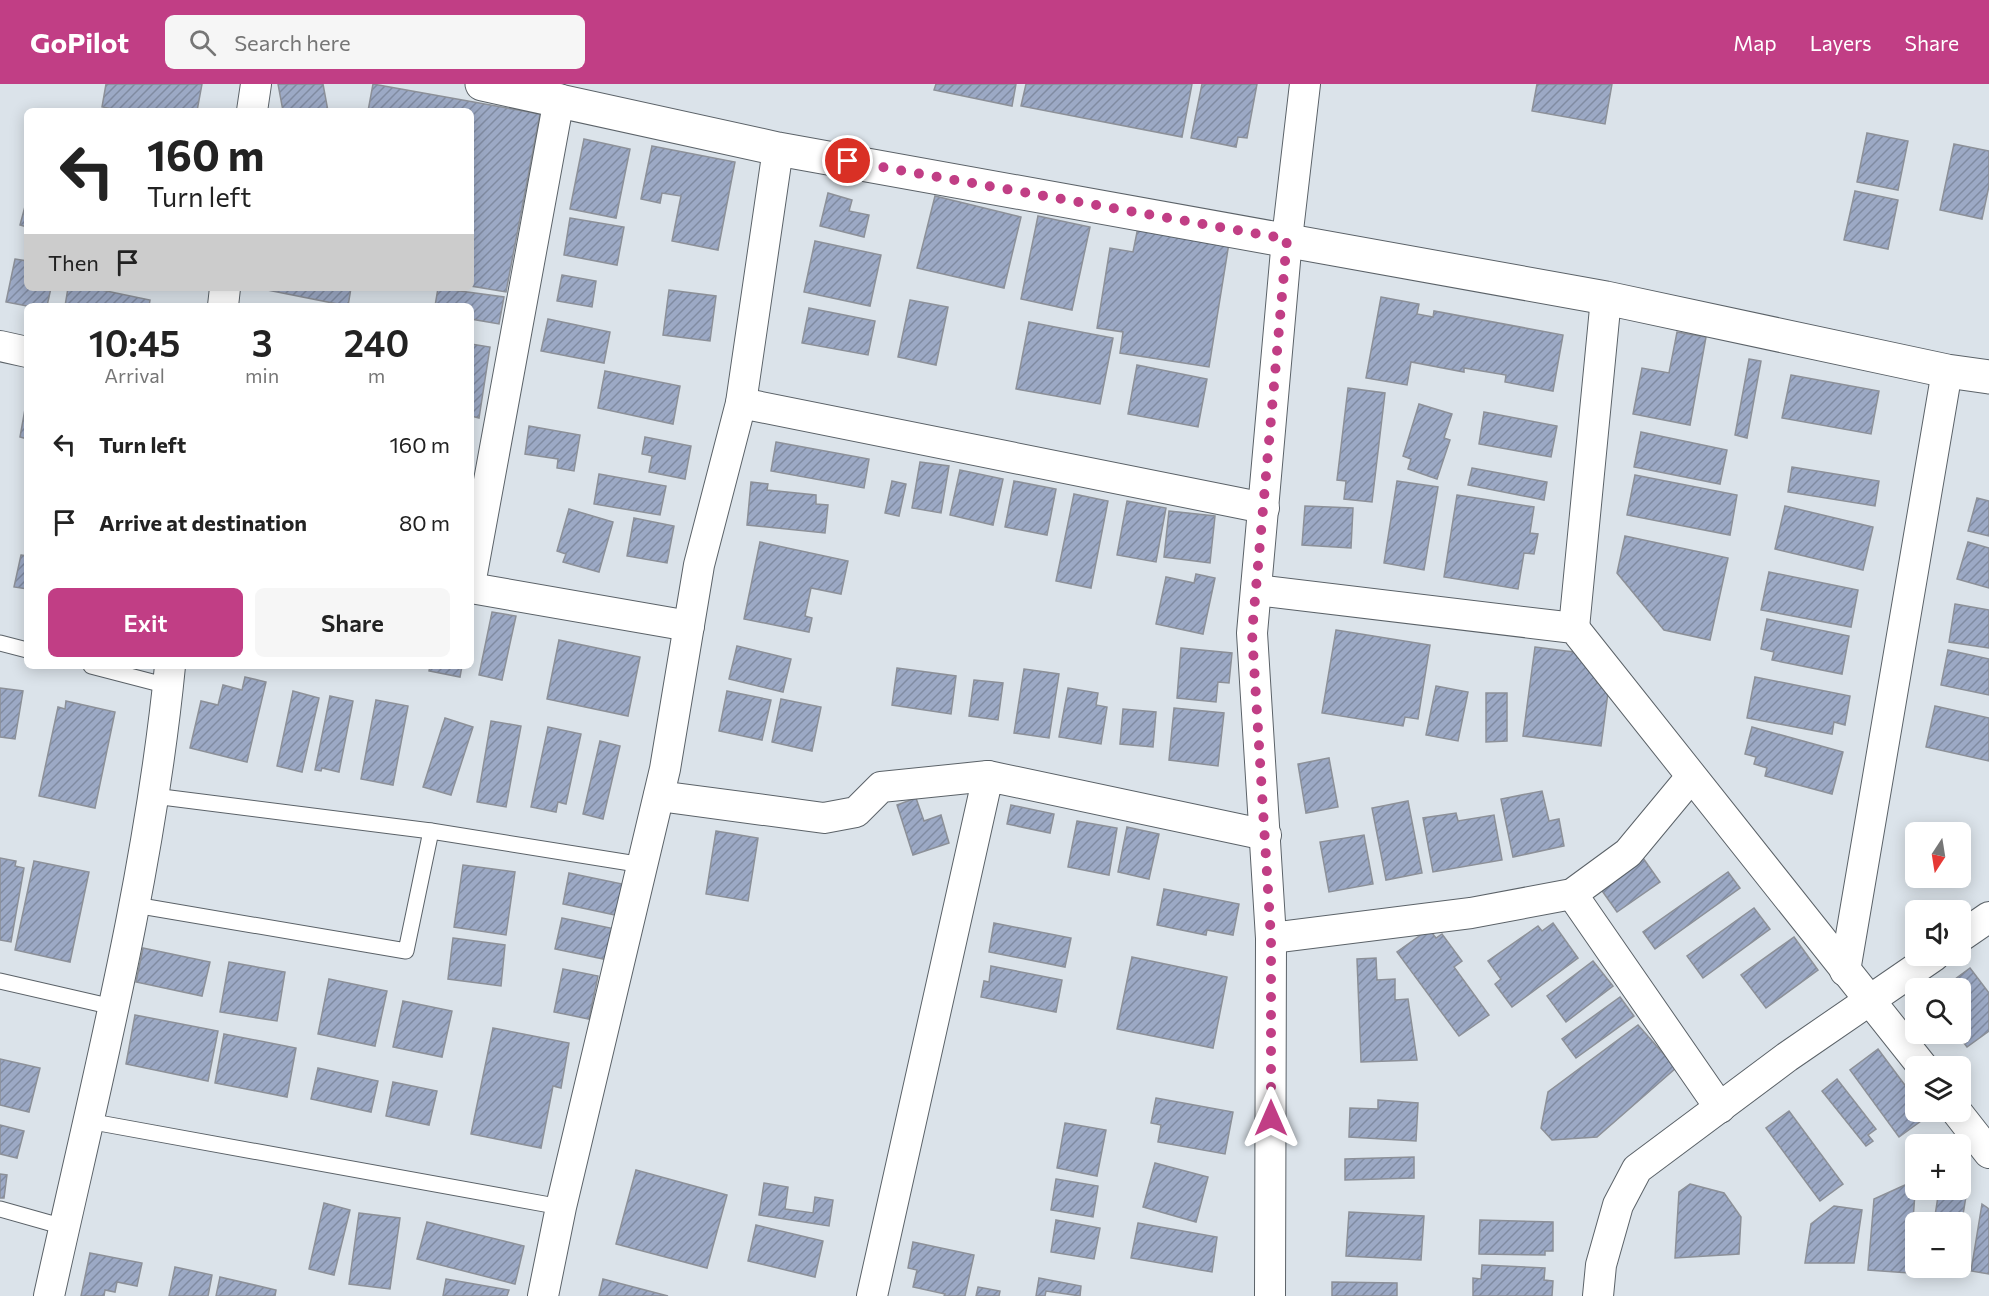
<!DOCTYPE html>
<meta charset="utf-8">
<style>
:root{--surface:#fff;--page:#f6f6f6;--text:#222;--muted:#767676;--accent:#c13e85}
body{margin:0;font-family:Commissioner,sans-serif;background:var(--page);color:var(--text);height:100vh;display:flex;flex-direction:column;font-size:22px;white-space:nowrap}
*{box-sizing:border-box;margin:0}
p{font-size:20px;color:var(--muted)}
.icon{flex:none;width:33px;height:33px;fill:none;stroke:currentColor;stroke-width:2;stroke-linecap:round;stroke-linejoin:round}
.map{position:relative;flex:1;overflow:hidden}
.panel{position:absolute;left:24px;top:219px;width:450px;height:366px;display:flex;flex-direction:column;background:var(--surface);border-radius:9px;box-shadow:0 3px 15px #0003}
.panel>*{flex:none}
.banner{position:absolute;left:24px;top:24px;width:450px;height:183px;border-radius:9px;box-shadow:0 3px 15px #0003;background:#fff;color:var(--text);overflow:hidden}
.needle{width:39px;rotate:192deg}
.fabs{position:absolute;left:1905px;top:738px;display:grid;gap:12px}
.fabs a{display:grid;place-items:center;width:66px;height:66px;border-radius:9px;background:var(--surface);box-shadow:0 3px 15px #0003;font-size:30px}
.pin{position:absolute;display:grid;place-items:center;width:51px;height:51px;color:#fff;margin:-26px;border:3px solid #fff;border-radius:50%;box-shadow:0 2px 6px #0007}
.me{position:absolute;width:66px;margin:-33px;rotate:0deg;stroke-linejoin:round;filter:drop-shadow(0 0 4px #0008)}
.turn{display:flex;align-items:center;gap:21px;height:126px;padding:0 24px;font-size:27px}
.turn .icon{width:78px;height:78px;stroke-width:2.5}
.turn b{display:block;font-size:42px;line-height:51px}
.then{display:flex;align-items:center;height:57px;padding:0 24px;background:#0003;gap:12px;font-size:22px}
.eta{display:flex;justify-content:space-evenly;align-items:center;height:102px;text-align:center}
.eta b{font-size:36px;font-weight:600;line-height:42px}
.action{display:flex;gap:12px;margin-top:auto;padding:12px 24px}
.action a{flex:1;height:69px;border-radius:9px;background:var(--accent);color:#fff;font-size:24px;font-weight:600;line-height:69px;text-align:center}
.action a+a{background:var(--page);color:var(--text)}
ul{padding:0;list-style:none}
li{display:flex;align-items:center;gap:18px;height:78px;padding:0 24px}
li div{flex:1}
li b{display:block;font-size:22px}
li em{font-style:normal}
header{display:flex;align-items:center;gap:36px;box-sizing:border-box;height:84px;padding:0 30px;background:var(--accent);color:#fff}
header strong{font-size:28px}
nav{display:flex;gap:33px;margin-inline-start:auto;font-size:21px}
.search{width:420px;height:54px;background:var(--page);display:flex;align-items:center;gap:15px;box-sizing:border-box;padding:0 21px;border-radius:9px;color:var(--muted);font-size:22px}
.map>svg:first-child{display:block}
.building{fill:url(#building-hatch);stroke:#8c9098;stroke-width:1.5}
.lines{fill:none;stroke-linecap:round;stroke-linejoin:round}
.lane-casing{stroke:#5b6268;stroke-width:17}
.street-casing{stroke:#5b6268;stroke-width:32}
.secondary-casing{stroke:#5b6268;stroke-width:35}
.lane{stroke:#fff;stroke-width:15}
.street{stroke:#fff;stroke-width:30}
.secondary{stroke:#fff;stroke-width:33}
.route{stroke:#c13e85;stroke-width:10;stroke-dasharray:0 18}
</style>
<header>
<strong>GoPilot</strong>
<div class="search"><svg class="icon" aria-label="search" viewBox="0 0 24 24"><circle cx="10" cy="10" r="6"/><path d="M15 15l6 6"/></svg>Search here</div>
<nav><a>Map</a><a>Layers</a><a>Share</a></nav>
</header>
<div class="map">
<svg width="1989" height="1212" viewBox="0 0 1989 1212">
<defs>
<pattern id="building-hatch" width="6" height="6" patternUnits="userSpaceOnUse" patternTransform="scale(1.5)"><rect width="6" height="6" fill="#9ca9c5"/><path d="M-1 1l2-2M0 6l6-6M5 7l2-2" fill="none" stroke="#808ba1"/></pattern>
</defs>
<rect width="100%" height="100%" fill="#dbe3ea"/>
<g class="building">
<polygon points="106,0 202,0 197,27 125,27 102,23"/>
<polygon points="278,0 323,0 328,27 283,27"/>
<polygon points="373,0 540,30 506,208 471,202 471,27 368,27"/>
<polygon points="936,0 1016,0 1012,22 934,6"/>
<polygon points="1026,0 1192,0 1182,53 1021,22"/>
<polygon points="1202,0 1257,0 1247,54 1238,53 1236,63 1191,54"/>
<polygon points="1537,0 1612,0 1605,40 1532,27"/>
<polygon points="1867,49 1908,57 1898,106 1857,98"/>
<polygon points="584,55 630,65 616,134 570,125"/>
<polygon points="1954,60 1989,67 1989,102 1982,135 1940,126"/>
<polygon points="652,62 735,78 718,166 672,157 681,112 662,109 660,119 641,115"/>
<polygon points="1855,107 1898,116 1888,165 1844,156"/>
<polygon points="828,109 852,116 849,127 869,131 864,153 820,142"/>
<polygon points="935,112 1021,133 1004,204 917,184"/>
<polygon points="27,115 27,143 20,141"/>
<polygon points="1038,132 1090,143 1072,226 1021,215"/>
<polygon points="570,134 624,143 617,181 564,171"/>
<polygon points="1138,143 1229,159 1209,283 1120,269 1123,248 1097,244 1110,164 1133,168"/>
<polygon points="815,157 881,171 870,222 804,208"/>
<polygon points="15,175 27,177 27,204 51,204 47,222 27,222 6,218"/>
<polygon points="562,191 596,197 592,223 557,217"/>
<polygon points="68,204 92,204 150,216 149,222 65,222"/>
<polygon points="268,204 351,204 348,222 267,206"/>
<polygon points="438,204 504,213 499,240 471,235 471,222 435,222"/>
<polygon points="669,206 716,212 710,257 663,251"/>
<polygon points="1381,213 1419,220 1417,230 1433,233 1434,227 1563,251 1553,307 1505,298 1506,291 1464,284 1464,288 1411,278 1407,301 1366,294"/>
<polygon points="910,216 948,223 936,281 898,273"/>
<polygon points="809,224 875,237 868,271 802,259"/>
<polygon points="548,235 610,248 604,279 541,267"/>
<polygon points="1029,238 1113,254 1100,320 1016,305"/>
<polygon points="1677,248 1706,253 1690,341 1633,330 1642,284 1669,289"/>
<polygon points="471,260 490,263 479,334 471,332"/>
<polygon points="1749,275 1761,277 1747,354 1735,351"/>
<polygon points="1137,281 1207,295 1198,343 1128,330"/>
<polygon points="605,287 680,302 673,340 598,324"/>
<polygon points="1791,291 1879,307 1871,350 1782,334"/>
<polygon points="1348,304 1385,309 1372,418 1344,415 1346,397 1337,396"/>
<polygon points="27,314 27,355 20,353"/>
<polygon points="1419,320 1452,330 1444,354 1450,356 1437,395 1408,385 1411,375 1403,372"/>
<polygon points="1484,328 1557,342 1551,373 1479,360"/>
<polygon points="529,342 580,351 574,387 557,384 558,375 525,370"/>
<polygon points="1641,348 1727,366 1720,400 1634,383"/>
<polygon points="645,353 691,362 685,395 649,388 652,372 642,370"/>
<polygon points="776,358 869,375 864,404 771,387"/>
<polygon points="920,378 949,382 941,429 912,424"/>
<polygon points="1792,383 1879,397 1875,422 1788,408"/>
<polygon points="1472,384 1547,398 1544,416 1468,401"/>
<polygon points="960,386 1003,395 993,441 950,431"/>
<polygon points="599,390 666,402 660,431 594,420"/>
<polygon points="1635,391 1737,411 1730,451 1627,431"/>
<polygon points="892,397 906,400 899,432 885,429"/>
<polygon points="1014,397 1056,405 1047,451 1005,443"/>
<polygon points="1397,397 1438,403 1424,486 1384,479"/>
<polygon points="751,398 768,400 767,406 816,411 816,420 828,421 825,449 747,441"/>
<polygon points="1074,410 1108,417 1091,504 1056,497"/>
<polygon points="1457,411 1534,423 1530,449 1538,450 1534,470 1524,469 1518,505 1444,493"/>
<polygon points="1977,414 1989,417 1989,452 1968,447"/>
<polygon points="1127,417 1166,424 1156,478 1117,471"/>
<polygon points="1305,422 1353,424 1351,464 1302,461"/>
<polygon points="1785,422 1873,443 1863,486 1775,465"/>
<polygon points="569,425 613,438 599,488 563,478 566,470 557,467"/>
<polygon points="1169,427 1215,432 1210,479 1164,473"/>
<polygon points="634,434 674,442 667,479 627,472"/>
<polygon points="1625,452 1728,474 1710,556 1664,546 1617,489"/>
<polygon points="760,458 848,477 841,510 811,504 805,532 812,534 809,548 744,535"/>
<polygon points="1968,458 1989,464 1989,504 1957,495"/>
<polygon points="21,471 27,472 27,505 14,503"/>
<polygon points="1769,488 1858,506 1851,543 1761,526"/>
<polygon points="1196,490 1215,494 1203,550 1156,540 1166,493 1194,499"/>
<polygon points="1955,520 1989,526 1989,564 1949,558"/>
<polygon points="492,528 516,532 502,596 479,591"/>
<polygon points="1767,535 1849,552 1842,590 1772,576 1774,568 1761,565"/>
<polygon points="1336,546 1430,561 1418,635 1405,633 1403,642 1322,629"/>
<polygon points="559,556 640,573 628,632 547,615"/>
<polygon points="737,562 791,575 783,608 729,595"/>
<polygon points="1535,563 1589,570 1597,599 1609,601 1601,662 1523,652"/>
<polygon points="1181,564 1232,569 1229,599 1218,598 1216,618 1177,614"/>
<polygon points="1948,566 1989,575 1989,611 1941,601"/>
<polygon points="430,582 462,582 460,593 429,587"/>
<polygon points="897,584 956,592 951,630 892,621"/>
<polygon points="1024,585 1059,590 1049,654 1014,649"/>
<polygon points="245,593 266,598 247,678 190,664 201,617 218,621 223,601 242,606"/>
<polygon points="1755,593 1850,612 1845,641 1834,638 1832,650 1747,634"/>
<polygon points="974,596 1003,599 998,636 969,632"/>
<polygon points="1436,602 1468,608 1458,657 1426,651"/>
<polygon points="0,604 23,607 15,655 0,653"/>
<polygon points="1068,604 1098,609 1096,621 1107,623 1101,660 1059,653"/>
<polygon points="293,607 319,614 302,688 277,682"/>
<polygon points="727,607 771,616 762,656 719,647"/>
<polygon points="1486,609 1507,609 1507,657 1486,658"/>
<polygon points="330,612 353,617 339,688 322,684 321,687 315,686"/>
<polygon points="781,615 821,623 812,667 772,658"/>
<polygon points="376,616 408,622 393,701 361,695"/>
<polygon points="66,617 115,628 95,724 39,712 58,623 65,625"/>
<polygon points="1935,622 1989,634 1989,677 1926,663"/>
<polygon points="1174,624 1224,629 1218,682 1169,676"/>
<polygon points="1123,625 1156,628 1153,663 1120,660"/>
<polygon points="445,634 473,643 451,711 423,703"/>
<polygon points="491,637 521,642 506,723 477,718"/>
<polygon points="548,643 581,650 566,720 558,718 556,728 531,723"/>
<polygon points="1752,643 1843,668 1832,710 1765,692 1767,684 1754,680 1756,673 1745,670"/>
<polygon points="600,657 620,662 603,735 583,730"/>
<polygon points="1329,674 1338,723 1306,729 1298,680"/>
<polygon points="1542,707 1549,737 1559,735 1564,762 1513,773 1501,715"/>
<polygon points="916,714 924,737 941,731 949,759 913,771 897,721"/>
<polygon points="1408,717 1422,789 1386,796 1372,724"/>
<polygon points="1011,721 1054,730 1050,749 1007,740"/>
<polygon points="1456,729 1458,737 1494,731 1502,776 1433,788 1423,734"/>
<polygon points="1077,737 1117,744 1109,791 1068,783"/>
<polygon points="1127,743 1159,750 1149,795 1118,788"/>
<polygon points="716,747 758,754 748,817 706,810"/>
<polygon points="1364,751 1373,800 1329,808 1320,758"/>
<polygon points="0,774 16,777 15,782 24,784 11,858 0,856"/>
<polygon points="1643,774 1660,798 1617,828 1600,804"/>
<polygon points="34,777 89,788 70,878 15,866"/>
<polygon points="463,781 515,788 506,851 454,843"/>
<polygon points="1728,788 1740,804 1655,865 1643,848"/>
<polygon points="569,789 627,801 620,832 563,820"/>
<polygon points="1164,805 1239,820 1233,851 1207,846 1206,851 1157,841"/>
<polygon points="1754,824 1770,845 1703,894 1687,872"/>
<polygon points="562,834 620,846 613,877 555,865"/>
<polygon points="994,839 1071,854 1065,883 989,868"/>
<polygon points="1553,839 1578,874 1512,923 1495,900 1501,895 1488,877 1538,842 1542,847"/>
<polygon points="1429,845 1436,854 1442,850 1462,877 1454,883 1489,931 1459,952 1397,868"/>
<polygon points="1794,853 1818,886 1766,924 1741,891"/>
<polygon points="453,854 505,861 501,902 448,895"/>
<polygon points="143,864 210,878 202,912 136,898"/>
<polygon points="1132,873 1227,893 1213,964 1117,945"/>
<polygon points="1376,874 1377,896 1395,895 1395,916 1408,915 1417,976 1361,978 1357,875"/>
<polygon points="1593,877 1613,902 1566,938 1547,912"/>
<polygon points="229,878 285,888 277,937 220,928"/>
<polygon points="991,882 1062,896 1056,928 981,913 984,897 989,898"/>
<polygon points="1970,884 1989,909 1989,947 1967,963 1957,950 1960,950 1960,904 1943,904"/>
<polygon points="563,885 598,892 589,935 554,928"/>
<polygon points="329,895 387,907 375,962 318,950"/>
<polygon points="1620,913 1634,932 1576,974 1562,955"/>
<polygon points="403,917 452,927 442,973 393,963"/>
<polygon points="135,931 218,947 208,997 126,980"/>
<polygon points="1638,941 1676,984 1597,1053 1552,1056 1541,1044 1548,1008"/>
<polygon points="493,944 569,959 561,1004 553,1002 541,1064 471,1050"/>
<polygon points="224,950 296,964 287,1013 215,999"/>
<polygon points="1878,965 1916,1016 1916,1028 1924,1028 1928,1032 1899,1053 1850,986"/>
<polygon points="0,975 40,984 29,1028 0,1021"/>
<polygon points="318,984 378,997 371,1028 311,1015"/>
<polygon points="1837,995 1876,1045 1868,1051 1873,1057 1866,1062 1822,1007"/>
<polygon points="393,998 437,1007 429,1041 386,1032"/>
<polygon points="1156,1014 1233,1028 1225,1070 1158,1058 1161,1041 1151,1039"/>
<polygon points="1378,1016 1418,1019 1416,1057 1349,1053 1350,1024 1378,1025"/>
<polygon points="1789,1027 1843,1100 1820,1117 1766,1044"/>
<polygon points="1065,1039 1106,1046 1097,1092 1057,1084"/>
<polygon points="0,1041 24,1047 17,1074 0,1070"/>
<polygon points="1414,1073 1414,1094 1345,1096 1345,1075"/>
<polygon points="1155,1079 1208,1093 1196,1138 1143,1123"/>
<polygon points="636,1086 727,1111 707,1184 616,1160"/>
<polygon points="0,1090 7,1091 4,1114 0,1114"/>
<polygon points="1056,1095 1098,1102 1093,1133 1051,1126"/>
<polygon points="1916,1096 1909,1189 1868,1186 1874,1115"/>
<polygon points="1960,1098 1968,1100 1960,1149 1960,1138 1934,1138 1939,1106 1960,1106"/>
<polygon points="764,1099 788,1103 785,1125 813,1129 815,1113 833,1116 829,1142 759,1131"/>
<polygon points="1690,1100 1724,1109 1741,1133 1739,1170 1675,1174 1679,1108"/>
<polygon points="324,1119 350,1126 334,1191 309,1185"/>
<polygon points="1982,1120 1989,1125 1989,1190 1971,1187"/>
<polygon points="1834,1122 1862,1126 1854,1179 1805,1179 1811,1140"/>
<polygon points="1349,1128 1424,1132 1421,1176 1346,1172"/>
<polygon points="359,1129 400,1134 390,1205 349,1200"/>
<polygon points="1056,1136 1100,1144 1094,1175 1051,1168"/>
<polygon points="1480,1136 1553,1138 1553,1167 1545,1167 1545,1171 1479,1170"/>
<polygon points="427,1138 524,1162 515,1200 417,1175"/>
<polygon points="1138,1139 1217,1153 1212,1188 1131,1174"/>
<polygon points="756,1141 823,1157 815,1193 748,1177"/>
<polygon points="913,1158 974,1171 965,1212 944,1212 945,1210 913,1203 917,1186 908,1184"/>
<polygon points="90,1169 142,1179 137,1202 117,1198 115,1208 105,1206 104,1212 81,1212"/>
<polygon points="1482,1181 1545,1184 1544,1196 1553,1197 1552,1212 1473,1212 1473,1194 1481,1195"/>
<polygon points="175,1183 212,1191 208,1212 169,1212"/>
<polygon points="1927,1184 1955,1184 1954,1189"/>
<polygon points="220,1193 276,1206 275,1212 216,1212"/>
<polygon points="1039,1194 1081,1202 1080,1212 1046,1207 1045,1212 1036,1212"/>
<polygon points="446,1195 509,1206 507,1212 443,1212"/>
<polygon points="603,1195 668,1212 599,1212"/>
<polygon points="1332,1198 1397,1199 1397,1212 1332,1212"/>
<polygon points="978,1203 1000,1207 999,1212 976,1212"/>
</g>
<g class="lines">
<g class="lane-casing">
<g id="lane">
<polyline points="0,559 27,566"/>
<polyline points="91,582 168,602"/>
<polyline points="154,712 431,747 643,781"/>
<polyline points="135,821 406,867 431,747"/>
<polyline points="0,897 113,923"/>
<polyline points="88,1037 561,1123"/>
<polyline points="0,1125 64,1143"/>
</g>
</g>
<g class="street-casing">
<g id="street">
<polyline points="252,27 256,0"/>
<polyline points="223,222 225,204"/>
<polyline points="0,262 27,268"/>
<polyline points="741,319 1264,424"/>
<polyline points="471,495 559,15"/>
<polyline points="471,504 689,542"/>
<polyline points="1256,506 1574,544 1922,982"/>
<polyline points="1574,544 1606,214"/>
<polyline points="659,712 824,734 856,728 881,703 988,692"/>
<polyline points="1572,810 1720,1024"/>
<polyline points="1960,853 1989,833"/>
<polyline points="1271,854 1471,829 1572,810 1628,769 1691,693"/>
<polyline points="1845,887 1947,287"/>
<polyline points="1957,1028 1989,1069"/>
<path d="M 49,1212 C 95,1003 149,795 170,582"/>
<polyline points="543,1212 561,1123 665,685 699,481 741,319 778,65"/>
<polyline points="872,1212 988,692 1266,751"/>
<polyline points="1270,1212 1271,854 1252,549 1287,155 1305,0"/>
<polyline points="1598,1212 1601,1181 1618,1121 1637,1085 1787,973 1934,872"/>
</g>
</g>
<g class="secondary-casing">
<polyline id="secondary" points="482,0 778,65 1606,214 1947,287 1989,293"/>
</g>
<use href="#lane" class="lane"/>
<use href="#street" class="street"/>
<use href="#secondary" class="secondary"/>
</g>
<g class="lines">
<polyline class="route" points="848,77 1287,155 1252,549 1271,854 1271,1034"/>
</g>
</svg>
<div class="fabs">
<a><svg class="needle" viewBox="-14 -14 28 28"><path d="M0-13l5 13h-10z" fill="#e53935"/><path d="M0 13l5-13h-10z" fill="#767676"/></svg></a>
<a><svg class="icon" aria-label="sound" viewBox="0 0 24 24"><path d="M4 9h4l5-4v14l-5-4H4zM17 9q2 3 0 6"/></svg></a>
<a><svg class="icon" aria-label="search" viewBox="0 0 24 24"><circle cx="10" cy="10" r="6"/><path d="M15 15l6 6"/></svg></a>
<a><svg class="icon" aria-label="layers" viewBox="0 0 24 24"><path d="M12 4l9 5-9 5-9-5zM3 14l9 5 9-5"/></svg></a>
<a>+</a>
<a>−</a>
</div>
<div class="pin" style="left:848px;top:77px;background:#d93025"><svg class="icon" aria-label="arrive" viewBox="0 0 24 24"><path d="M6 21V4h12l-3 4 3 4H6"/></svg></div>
<svg class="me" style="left:1271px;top:1034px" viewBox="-20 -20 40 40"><path d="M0-17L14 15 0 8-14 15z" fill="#c13e85" stroke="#fff" stroke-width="4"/></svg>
<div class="banner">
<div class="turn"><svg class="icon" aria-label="left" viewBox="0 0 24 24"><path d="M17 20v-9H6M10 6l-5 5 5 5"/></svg><div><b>160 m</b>Turn left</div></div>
<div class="then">Then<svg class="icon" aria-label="arrive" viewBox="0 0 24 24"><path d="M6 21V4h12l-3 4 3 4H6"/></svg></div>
</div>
<section class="panel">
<div class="eta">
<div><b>10:45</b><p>Arrival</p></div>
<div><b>3</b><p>min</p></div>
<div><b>240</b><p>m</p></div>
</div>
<ul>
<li><svg class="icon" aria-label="left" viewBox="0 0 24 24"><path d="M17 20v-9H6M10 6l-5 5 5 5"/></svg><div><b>Turn left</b></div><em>160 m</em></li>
<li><svg class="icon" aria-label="arrive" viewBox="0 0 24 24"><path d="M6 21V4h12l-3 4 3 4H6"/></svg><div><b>Arrive at destination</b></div><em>80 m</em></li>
</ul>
<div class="action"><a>Exit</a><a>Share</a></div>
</section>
</div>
